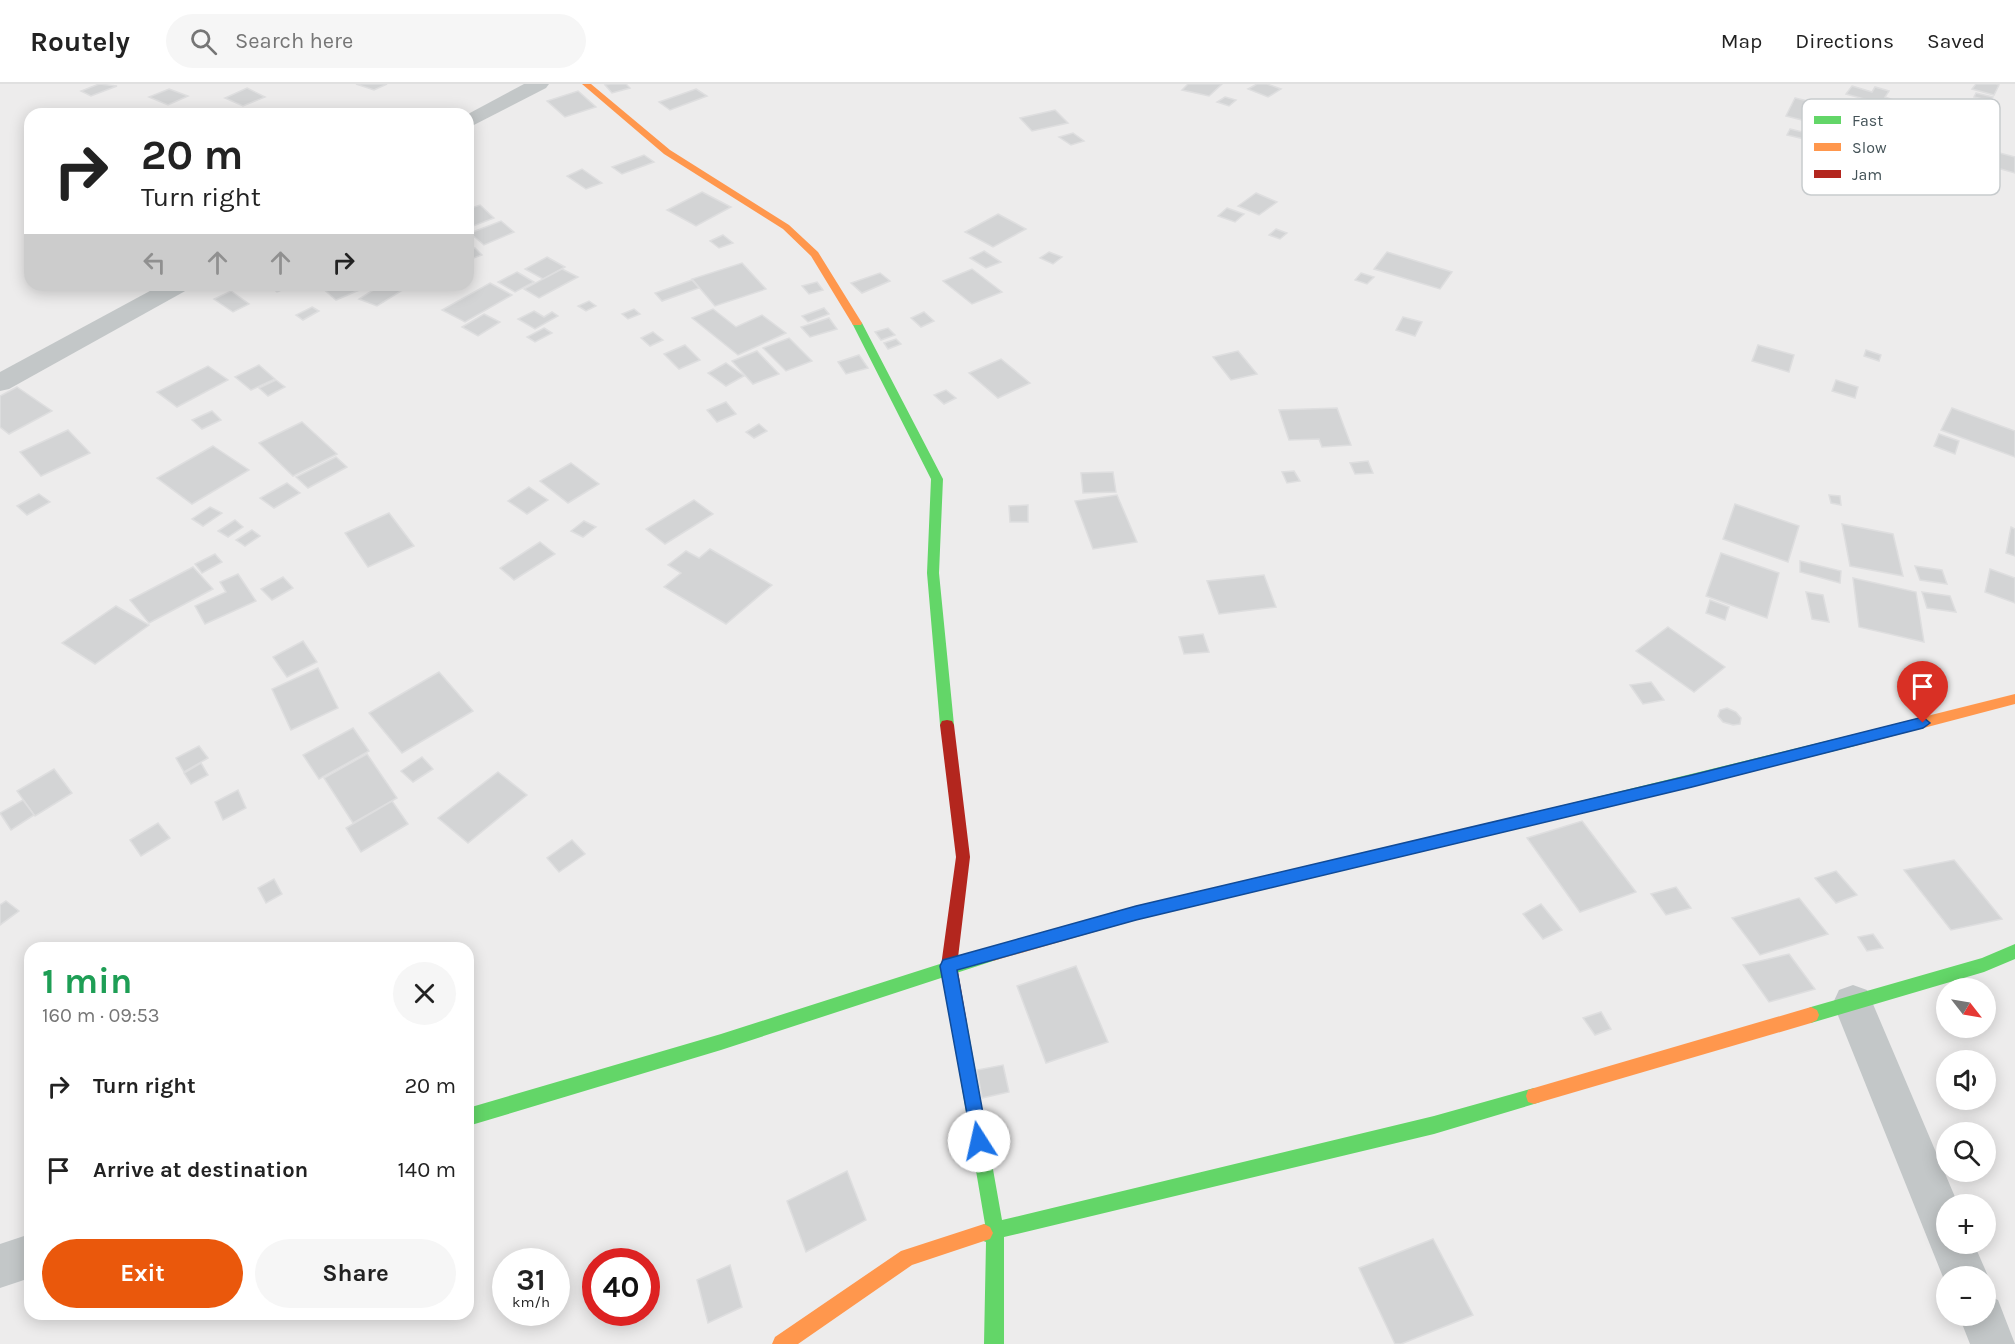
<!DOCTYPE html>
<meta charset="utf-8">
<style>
:root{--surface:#fff;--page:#f6f6f6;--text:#222;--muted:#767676;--line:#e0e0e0;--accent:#ea580c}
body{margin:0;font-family:Karla,sans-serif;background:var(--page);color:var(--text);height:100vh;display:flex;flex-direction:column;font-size:22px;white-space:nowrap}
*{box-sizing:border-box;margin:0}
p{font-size:20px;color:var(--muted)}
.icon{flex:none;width:33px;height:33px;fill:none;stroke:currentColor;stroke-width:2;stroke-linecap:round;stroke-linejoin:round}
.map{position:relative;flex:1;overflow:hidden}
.side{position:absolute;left:24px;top:858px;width:450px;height:378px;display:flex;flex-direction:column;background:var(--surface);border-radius:18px;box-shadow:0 3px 15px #0003}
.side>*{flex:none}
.hud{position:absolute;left:24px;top:24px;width:450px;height:183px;border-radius:18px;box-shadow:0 3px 15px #0003;background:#fff;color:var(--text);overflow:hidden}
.needle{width:39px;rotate:121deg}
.tools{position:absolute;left:1936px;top:894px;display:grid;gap:12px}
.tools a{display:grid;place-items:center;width:60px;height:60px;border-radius:50%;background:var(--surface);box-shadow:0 3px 15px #0003;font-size:30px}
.speed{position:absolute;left:492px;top:1164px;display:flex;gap:12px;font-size:30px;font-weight:700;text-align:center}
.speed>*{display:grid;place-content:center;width:78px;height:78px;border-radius:50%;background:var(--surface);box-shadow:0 3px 15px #0003;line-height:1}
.speed small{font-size:15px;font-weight:400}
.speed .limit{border:9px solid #d22;background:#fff;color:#111}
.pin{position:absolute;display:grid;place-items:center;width:51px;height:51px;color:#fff;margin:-62px -26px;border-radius:50% 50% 50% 0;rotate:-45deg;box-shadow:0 0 6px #0007}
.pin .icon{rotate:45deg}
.me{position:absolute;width:66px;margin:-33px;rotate:350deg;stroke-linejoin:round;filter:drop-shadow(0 0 4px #0008)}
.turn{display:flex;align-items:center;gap:21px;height:126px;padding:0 18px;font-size:27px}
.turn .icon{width:78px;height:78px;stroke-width:2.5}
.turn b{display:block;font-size:42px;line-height:51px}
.lanes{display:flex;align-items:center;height:57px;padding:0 18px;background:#0003;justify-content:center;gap:30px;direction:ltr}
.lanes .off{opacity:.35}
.round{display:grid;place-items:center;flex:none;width:63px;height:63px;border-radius:32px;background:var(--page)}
.overview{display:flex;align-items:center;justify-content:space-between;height:102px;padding:0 18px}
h1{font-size:36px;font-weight:700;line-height:45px;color:#1e9e55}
.primary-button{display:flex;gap:12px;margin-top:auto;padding:12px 18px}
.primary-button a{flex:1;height:69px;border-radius:36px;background:var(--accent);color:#fff;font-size:24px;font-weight:700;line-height:69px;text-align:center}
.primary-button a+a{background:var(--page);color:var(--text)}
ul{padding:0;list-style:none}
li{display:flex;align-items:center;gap:18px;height:84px;padding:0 18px}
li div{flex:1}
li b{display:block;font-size:22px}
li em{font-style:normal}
header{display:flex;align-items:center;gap:36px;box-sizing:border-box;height:84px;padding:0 30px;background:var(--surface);border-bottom:2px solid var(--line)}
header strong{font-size:28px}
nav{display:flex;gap:33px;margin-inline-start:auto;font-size:21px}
.search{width:420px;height:54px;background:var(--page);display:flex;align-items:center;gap:15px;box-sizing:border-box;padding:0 21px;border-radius:33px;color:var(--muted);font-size:22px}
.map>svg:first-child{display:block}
.building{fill:#d3d4d5;stroke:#dededf;stroke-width:1.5}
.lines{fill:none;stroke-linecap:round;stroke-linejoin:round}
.street{fill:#c3c7c8;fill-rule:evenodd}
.fast{fill:#63d668;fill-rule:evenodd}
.slow{fill:#ff974d;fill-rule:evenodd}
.jam{fill:#b3261e;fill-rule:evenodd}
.route{fill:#1a73e8;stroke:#114b97;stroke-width:1.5}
.key{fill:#fff;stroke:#c7cbcd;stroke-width:1.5}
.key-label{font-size:16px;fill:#445358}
</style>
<header>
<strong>Routely</strong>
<div class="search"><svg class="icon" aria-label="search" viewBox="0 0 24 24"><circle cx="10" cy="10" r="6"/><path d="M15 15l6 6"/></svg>Search here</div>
<nav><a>Map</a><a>Directions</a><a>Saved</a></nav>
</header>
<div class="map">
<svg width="2015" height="1260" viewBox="0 0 2015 1260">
<rect width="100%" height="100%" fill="#edecec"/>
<g class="building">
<polygon points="99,0 117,2 91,12 81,7"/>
<polygon points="356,0 387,0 374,6"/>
<polygon points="610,0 626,0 630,4 612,9 605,1"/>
<polygon points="1188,0 1222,0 1209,12 1182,6"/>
<polygon points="1257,0 1267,0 1281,5 1268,13 1248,5"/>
<polygon points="1976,0 1996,0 1999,1 1994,11 1972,5"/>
<polygon points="1852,2 1872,8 1875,3 1889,7 1885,13 1891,15 1886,21 1846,10"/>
<polygon points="247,4 265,13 243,22 225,14"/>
<polygon points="169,5 188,12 168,21 149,13"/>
<polygon points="696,5 707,12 670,26 659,18"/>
<polygon points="578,7 596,23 565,33 547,17"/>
<polygon points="1976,9 1993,13 1991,17 1974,13"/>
<polygon points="1225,13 1236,16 1229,22 1217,18"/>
<polygon points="1795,14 1830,22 1822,41 1786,32"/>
<polygon points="1055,26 1068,39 1032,47 1020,34"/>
<polygon points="1790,45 1815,51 1813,57 1787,51"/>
<polygon points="1073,49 1084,57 1071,61 1059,53"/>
<polygon points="1973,62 2015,73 2015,89 1983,80 1985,74 1969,70"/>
<polygon points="644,71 654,78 622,90 612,83"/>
<polygon points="582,85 602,99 586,105 567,92"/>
<polygon points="702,108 731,123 696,142 667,126"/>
<polygon points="1256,109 1277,118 1259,131 1238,122"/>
<polygon points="480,121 494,134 468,144 468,125"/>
<polygon points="1227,124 1244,130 1235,138 1218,132"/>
<polygon points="998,130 1026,145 993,163 965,148"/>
<polygon points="501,137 514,148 484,161 470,149"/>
<polygon points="1276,145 1287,149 1280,155 1269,151"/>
<polygon points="723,151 733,159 719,164 710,157"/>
<polygon points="475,164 482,171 468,176 468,167"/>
<polygon points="984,167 1001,178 986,184 970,174"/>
<polygon points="1049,168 1062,173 1053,180 1040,174"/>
<polygon points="1387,168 1452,188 1440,205 1374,185"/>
<polygon points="547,173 565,183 543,195 525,185"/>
<polygon points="742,179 766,205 715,222 692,195"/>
<polygon points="562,185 578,193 539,214 524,205"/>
<polygon points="972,185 1002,208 972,220 943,197"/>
<polygon points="517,188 534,198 515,208 498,198"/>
<polygon points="880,189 890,197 862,209 851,199"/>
<polygon points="1361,189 1374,193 1367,200 1355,196"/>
<polygon points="692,196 699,204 662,217 655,209"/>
<polygon points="817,198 823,206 809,210 802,202"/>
<polygon points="490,199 512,211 465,238 442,226"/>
<polygon points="269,201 294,201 277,208"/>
<polygon points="319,201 371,201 336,216"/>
<polygon points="381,201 401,207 377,222 359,215"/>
<polygon points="231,207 249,220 233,228 214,215"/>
<polygon points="589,217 596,222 586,227 578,222"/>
<polygon points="312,223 319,227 303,236 296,231"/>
<polygon points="824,224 829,230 808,238 802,232"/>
<polygon points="634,225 640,230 628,235 622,230"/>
<polygon points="713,225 736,243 762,231 786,249 738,271 692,234"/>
<polygon points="534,227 544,233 552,228 558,232 535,245 518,235"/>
<polygon points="924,228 934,237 921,243 911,234"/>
<polygon points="484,230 500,238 478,252 462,243"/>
<polygon points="1403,233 1422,238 1415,252 1396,246"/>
<polygon points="829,234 837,245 810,253 801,243"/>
<polygon points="544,244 552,249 535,258 527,253"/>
<polygon points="888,244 895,251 881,256 875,248"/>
<polygon points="653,248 663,256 650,262 641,254"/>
<polygon points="789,254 812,277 786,287 763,264"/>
<polygon points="896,255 901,260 888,265 884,259"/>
<polygon points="685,261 700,276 679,285 664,270"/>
<polygon points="1758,261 1794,271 1789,288 1752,277"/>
<polygon points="1866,266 1881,271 1879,277 1864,272"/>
<polygon points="757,267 779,290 753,300 732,277"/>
<polygon points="1238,267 1257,290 1231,296 1213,273"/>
<polygon points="859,271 868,284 846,290 838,278"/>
<polygon points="1001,275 1030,299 998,314 969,289"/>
<polygon points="726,279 744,292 726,302 708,289"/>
<polygon points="259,281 275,295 251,306 235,293"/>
<polygon points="208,282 228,296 177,323 157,308"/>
<polygon points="276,296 285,303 268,312 259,304"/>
<polygon points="1836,296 1858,303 1855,314 1832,307"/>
<polygon points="17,303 52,327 9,350 0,343 0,312"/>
<polygon points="946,306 956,314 944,320 934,311"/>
<polygon points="726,318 736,330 717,338 707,326"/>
<polygon points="1337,324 1351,361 1322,363 1319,355 1289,356 1279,326"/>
<polygon points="1952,324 2015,347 2015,373 1941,346"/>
<polygon points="212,327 221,336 202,345 192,336"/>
<polygon points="302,338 337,370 293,392 259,359"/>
<polygon points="759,340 767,347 754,354 746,348"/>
<polygon points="68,346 90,369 41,392 20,368"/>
<polygon points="1939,350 1959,357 1955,370 1934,362"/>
<polygon points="213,362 249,386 192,420 157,394"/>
<polygon points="336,373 347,383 308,404 296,393"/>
<polygon points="1368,377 1373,389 1355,390 1350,379"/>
<polygon points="571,379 599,400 568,419 540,397"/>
<polygon points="1294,387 1300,397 1287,399 1282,388"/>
<polygon points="1113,388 1116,408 1083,409 1081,389"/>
<polygon points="287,399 300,409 274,424 260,414"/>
<polygon points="529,403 548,416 527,430 508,417"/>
<polygon points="39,410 50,418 27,431 17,422"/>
<polygon points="1117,411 1137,458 1093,465 1075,417"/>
<polygon points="1829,411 1840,412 1841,421 1831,419"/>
<polygon points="694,416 713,430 665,460 646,445"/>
<polygon points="1735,420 1799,442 1788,478 1723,455"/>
<polygon points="1028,421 1028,438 1010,438 1009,422"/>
<polygon points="210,423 222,429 203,442 192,435"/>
<polygon points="389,429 414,462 368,483 345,449"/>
<polygon points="235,436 243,443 228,453 218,447"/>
<polygon points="584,437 596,443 583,453 571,447"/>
<polygon points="1842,440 1893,450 1903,492 1850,482"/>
<polygon points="2011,443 2015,445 2015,472 2006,469"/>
<polygon points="252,446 260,452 245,462 236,456"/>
<polygon points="540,458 555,470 514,496 500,484"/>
<polygon points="710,465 772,501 726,540 664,503 681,489 668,481 686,467 699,474"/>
<polygon points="1721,469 1779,489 1767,534 1706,512"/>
<polygon points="215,470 222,478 202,489 195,480"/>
<polygon points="1800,477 1841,487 1840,499 1800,488"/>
<polygon points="1915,482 1942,486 1947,500 1920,496"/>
<polygon points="193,483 213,505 149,539 130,516"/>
<polygon points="1990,485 2015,494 2015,519 1985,508"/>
<polygon points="238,490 256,517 205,540 195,522 226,508 220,498"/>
<polygon points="1264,491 1276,523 1219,530 1207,497"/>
<polygon points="283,493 293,504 272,516 261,505"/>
<polygon points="1853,494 1916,508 1924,558 1859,543"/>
<polygon points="1806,508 1823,511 1829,538 1812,535"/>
<polygon points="1922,508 1950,512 1956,528 1927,524"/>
<polygon points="1710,516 1729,523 1725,536 1706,529"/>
<polygon points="116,522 149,541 95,580 62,559"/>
<polygon points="1668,543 1725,583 1694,608 1636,567"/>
<polygon points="1203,550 1209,568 1184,570 1179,553"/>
<polygon points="303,557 317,578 287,593 273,573"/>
<polygon points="318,584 338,624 291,646 272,605"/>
<polygon points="439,588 473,627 402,669 369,629"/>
<polygon points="1651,598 1664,616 1643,620 1630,601"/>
<polygon points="1727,624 1736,628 1741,634 1740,640 1733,641 1723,638 1718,632 1720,626"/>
<polygon points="353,644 369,667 319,695 303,671"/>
<polygon points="199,662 208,674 184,688 176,674"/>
<polygon points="367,670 397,714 353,739 324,694"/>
<polygon points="422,673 433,685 413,698 401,687"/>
<polygon points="201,679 208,691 191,700 184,689"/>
<polygon points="54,685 72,709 35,732 17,707"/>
<polygon points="498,688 527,711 468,759 438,734"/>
<polygon points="238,706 246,724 223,736 215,718"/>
<polygon points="23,716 34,731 11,746 0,729"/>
<polygon points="392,717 408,740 361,768 346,744"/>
<polygon points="1582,737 1636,808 1580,828 1527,754"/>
<polygon points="158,739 170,754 141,772 130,756"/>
<polygon points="572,756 585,770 559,788 547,774"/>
<polygon points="1954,776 2002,835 1951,846 1904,786"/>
<polygon points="1836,787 1857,811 1836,819 1815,794"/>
<polygon points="274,795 282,810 266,819 258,804"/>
<polygon points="1676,803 1691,824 1666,831 1651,810"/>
<polygon points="1799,814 1828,850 1760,871 1732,834"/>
<polygon points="6,817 19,827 0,841 0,821"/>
<polygon points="1541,820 1562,846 1543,855 1523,830"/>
<polygon points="1873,850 1883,864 1867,867 1858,853"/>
<polygon points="1789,870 1815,905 1769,918 1743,881"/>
<polygon points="1076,882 1108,958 1046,979 1017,902"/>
<polygon points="1601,928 1611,945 1595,951 1583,934"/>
<polygon points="1003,981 1009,1008 982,1014 977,986"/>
<polygon points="847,1087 866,1136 806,1168 787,1117"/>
<polygon points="1433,1155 1473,1231 1401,1260 1395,1260 1359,1184"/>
<polygon points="730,1181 742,1223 708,1239 697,1196"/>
</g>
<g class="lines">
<g class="street">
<polygon points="524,0 549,0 546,4 468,44 468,30"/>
<polygon points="161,201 191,201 187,206 9,305 0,307 0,288"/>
<polygon points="1853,901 1867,906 1958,1120 1947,1120 1947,1160 1974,1160 1988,1192 1986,1196 1986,1192 1947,1192 1947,1203 1833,919 1839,906"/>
<polygon points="30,1150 30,1194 0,1204 0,1160"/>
<polygon points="1986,1211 1998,1216 2015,1260 1970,1260 1959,1232 1986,1232"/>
</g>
<g class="fast">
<polygon points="857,236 862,239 943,395 939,489 954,641 952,645 942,645 940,641 927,489 931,395 852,239"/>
<polygon points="1855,650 1860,652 1862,656 1860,660 1855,662 1490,751 1485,749 1483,745 1485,741 1490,739"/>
<polygon points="2015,860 2015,875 1984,888 1811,939 1805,936 1803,931 1805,926 1811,923 1982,874"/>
<polygon points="993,863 999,865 1001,870 999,875 993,877 721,966 468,1042 468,1024 721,950"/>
<polygon points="959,931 965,934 967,939 1002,1136 1434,1032 1534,1004 1540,1006 1542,1012 1540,1018 1534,1020 1434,1050 1004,1153 1004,1260 984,1260 986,1158 978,1155 975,1149 978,1143 985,1140 951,939 953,934"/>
</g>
<g class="slow">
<polygon points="582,0 591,0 670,66 789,141 818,168 862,239 861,241 853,241 811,172 783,145 664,70"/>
<polygon points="2015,610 2015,620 1855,662 1850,660 1848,656 1850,652 1855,650"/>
<polygon points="1490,739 1495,741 1497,745 1495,749 1490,751 1136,836 993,877 987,875 985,870 987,865 993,863 1136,822"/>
<polygon points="1811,923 1817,926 1819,931 1817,936 1811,939 1534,1020 1528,1018 1526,1012 1528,1006 1534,1004"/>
<polygon points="984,1140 990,1143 993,1149 990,1155 912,1181 798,1260 772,1260 775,1253 901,1167"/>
</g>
<polygon class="jam" points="947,636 952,637 954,641 970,773 957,882 967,939 965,944 959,947 953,944 951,939 941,882 956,773 940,641 942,637"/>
</g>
<polygon class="route" points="1923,633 1930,639 1923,644 1692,703 1136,836 957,886 988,1057 985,1063 979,1065 973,1063 940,882 943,876 1136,822 1692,691"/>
<rect x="1802" y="15" width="198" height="96" rx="9" class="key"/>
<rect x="1814" y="32" width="27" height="8" fill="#63d668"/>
<rect x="1814" y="59" width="27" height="8" fill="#ff974d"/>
<rect x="1814" y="86" width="27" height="8" fill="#b3261e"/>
<g class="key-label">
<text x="1852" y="42">Fast</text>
<text x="1852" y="69">Slow</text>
<text x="1852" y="96">Jam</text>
</g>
</svg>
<div class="tools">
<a><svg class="needle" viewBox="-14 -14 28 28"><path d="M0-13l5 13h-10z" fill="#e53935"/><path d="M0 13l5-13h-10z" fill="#767676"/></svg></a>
<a><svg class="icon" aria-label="sound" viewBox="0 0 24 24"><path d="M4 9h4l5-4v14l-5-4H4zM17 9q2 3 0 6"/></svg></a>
<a><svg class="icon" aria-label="search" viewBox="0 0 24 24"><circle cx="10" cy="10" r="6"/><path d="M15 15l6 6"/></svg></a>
<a>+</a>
<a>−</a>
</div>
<div class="speed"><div>31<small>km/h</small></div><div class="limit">40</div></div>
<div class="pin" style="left:1923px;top:639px;background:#d93025"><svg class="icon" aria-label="arrive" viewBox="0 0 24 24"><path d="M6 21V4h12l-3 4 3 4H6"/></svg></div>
<svg class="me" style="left:979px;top:1057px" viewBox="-20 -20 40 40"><circle r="19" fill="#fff"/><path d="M0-13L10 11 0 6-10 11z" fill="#1a73e8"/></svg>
<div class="hud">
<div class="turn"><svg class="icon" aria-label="right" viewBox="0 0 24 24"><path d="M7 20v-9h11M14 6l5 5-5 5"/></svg><div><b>20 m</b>Turn right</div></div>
<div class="lanes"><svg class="icon off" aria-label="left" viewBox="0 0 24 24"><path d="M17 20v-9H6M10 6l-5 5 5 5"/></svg><svg class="icon off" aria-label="ahead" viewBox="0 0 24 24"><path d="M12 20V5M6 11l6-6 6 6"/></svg><svg class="icon off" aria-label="ahead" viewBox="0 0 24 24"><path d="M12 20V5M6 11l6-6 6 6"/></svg><svg class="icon" aria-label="right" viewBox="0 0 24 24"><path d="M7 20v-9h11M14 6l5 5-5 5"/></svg></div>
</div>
<section class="side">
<div class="overview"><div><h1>1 min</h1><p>160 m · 09:53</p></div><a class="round"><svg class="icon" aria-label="close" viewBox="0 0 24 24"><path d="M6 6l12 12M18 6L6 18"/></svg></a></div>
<ul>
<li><svg class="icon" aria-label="right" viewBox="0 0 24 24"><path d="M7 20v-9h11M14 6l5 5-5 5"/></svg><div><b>Turn right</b></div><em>20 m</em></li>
<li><svg class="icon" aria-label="arrive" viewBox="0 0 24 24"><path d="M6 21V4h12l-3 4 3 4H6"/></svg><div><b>Arrive at destination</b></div><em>140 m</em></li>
</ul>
<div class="primary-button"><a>Exit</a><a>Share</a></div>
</section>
</div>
